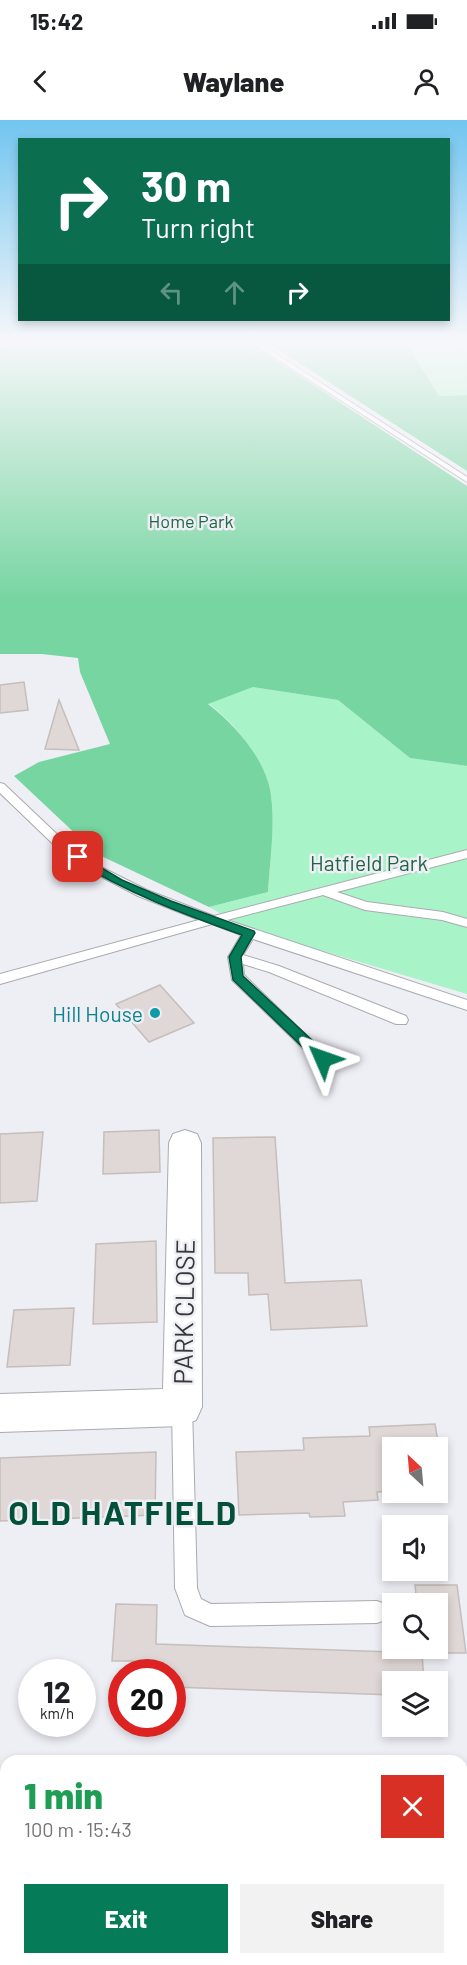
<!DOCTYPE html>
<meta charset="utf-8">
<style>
:root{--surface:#fff;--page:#f2f2f2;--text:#202124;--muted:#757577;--accent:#067b58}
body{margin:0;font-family:Barlow,sans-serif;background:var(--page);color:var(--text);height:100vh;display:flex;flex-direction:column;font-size:22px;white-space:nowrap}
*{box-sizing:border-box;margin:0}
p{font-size:20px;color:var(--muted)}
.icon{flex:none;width:33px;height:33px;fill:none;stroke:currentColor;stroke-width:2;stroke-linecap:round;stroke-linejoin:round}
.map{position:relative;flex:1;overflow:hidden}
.panel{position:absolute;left:0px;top:1635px;width:468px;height:210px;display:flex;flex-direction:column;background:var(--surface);border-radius:18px 18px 0 0;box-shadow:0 3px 9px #0003}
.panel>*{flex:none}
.guide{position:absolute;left:18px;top:18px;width:432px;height:183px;border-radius:0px;box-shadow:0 3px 9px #0003;background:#0b6e4f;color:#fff;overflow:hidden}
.needle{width:39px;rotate:334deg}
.fabs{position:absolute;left:382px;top:1317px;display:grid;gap:12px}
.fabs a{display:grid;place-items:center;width:66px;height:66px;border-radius:0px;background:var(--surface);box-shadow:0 3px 9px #0003;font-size:30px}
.speed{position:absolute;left:18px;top:1539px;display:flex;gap:12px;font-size:30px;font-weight:700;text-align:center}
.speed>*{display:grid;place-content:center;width:78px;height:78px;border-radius:50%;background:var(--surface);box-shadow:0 3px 9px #0003;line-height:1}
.speed small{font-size:15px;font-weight:400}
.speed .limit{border:9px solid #d22;background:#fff;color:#111}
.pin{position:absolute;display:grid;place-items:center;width:51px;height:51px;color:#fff;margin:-26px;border-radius:12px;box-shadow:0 3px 9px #0006}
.me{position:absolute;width:66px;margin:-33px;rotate:313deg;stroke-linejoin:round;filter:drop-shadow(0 0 4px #0008)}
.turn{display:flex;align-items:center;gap:21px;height:126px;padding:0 24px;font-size:27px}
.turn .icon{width:78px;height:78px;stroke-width:2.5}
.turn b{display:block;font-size:42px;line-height:51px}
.lanes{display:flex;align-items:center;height:57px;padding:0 24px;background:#0003;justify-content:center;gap:30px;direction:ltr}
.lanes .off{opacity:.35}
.round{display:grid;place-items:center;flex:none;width:63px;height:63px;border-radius:0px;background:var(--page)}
.head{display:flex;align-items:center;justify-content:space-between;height:102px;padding:0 24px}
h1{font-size:36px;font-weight:800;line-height:45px;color:#1e9e55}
.button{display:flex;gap:12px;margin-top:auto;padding:12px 24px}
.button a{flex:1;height:69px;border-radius:0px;background:var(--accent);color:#fff;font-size:24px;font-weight:800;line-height:69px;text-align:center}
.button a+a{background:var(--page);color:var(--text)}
.status{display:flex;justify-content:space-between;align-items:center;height:42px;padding:0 30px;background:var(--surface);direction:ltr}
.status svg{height:16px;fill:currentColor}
header{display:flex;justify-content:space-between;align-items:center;height:78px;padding:0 24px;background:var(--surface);font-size:27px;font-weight:800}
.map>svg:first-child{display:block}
.green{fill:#a8f4c8}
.forest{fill:#76d5a1}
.building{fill:#e0d8d6;stroke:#c5bebb;stroke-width:1.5}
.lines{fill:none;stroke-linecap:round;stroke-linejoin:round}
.service-casing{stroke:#aaabb1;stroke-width:2}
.minor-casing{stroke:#aaabb1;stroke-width:2}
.service{fill:#fff;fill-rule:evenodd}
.minor{fill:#fff;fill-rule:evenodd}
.route{fill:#067b58;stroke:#045039;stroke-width:1.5}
.culture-dot{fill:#0f9aa8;stroke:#eeeef5;stroke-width:2}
.labels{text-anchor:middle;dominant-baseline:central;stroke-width:5;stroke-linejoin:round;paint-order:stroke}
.far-park-label{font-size:18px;fill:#206543;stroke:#eeeef5}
.park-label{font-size:21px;fill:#206543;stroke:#eeeef5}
.culture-label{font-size:21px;fill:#0d838f;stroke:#eeeef5;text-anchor:end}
.near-street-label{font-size:26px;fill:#37373a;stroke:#eeeef5}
.near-district-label{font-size:33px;font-weight:bold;letter-spacing:1.5px;fill:#045139;stroke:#eeeef5}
</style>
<div class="status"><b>15:42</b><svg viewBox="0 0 49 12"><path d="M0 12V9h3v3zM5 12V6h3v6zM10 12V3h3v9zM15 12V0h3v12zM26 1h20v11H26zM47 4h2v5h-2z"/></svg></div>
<header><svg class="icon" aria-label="back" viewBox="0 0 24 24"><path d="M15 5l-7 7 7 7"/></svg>Waylane<svg class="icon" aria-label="person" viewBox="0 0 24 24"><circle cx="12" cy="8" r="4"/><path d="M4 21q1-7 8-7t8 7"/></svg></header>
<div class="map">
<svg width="467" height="1845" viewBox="0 0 467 1845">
<rect width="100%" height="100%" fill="#eeeef5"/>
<g class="green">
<polygon points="467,224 467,275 439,276 411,231 415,227"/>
<path d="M 253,567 L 338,580 L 410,638 L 467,646 L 467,874 L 246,808 L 209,787 L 268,772 C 270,739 276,701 270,669 C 263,637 233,602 208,583 Z"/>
</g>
<g class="forest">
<path d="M 5,223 L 250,223 L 467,366 L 467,646 L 410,638 L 338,580 L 253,567 L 208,584 C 233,603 263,636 270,669 C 276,702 270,739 268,772 L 209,787 L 97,734 L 14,656 L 39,642 L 110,624 L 80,552 L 78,538 L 42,534 L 0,534 L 0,227 Z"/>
<polygon points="268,223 419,223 411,231 439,276 467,275 467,351"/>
</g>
<g class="building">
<polygon points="24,562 28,590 0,593 0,565"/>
<polygon points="59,580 79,630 45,629"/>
<polygon points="160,865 194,903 149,922 116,884"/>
<polygon points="159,1010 160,1052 103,1054 104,1012"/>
<polygon points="43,1012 37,1081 0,1083 0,1014"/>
<polygon points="275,1017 285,1163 361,1160 367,1206 271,1210 268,1174 249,1175 248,1153 215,1153 213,1018"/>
<polygon points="156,1121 157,1202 93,1204 96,1124"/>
<polygon points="74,1188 70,1245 7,1247 14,1190"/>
<polygon points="435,1304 446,1369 438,1369 438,1328 393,1328 393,1371 377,1372 378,1380 343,1382 345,1396 310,1397 309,1393 239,1395 236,1332 304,1330 303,1318 370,1316 369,1307"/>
<polygon points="156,1332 155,1395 0,1401 0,1338"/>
<polygon points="415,1465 457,1465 466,1533 422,1533 422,1528 438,1528 438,1484 417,1484"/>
<polygon points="116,1484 157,1485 156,1524 422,1533 424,1562 393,1562 393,1575 172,1567 172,1552 154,1552 155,1541 112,1541"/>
</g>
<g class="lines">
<g class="service-casing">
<g id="service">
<polygon points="252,223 259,223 467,357 467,362"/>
<polygon points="0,663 4,664 61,718 97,745 147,770 214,796 467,730 467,738 337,772 367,782 443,792 467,799 467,807 442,800 365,790 323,775 227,800 467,880 467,890 253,819 243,835 279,846 406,896 408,900 406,904 396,904 269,852 243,844 244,855 331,939 323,944 318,943 232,860 228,837 241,815 212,804 0,864 0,854 199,800 138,776 88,750 52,723 0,673"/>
<polygon points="182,1278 189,1280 192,1287 197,1468 201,1479 211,1484 377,1481 385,1484 388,1492 385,1500 377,1503 210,1506 185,1495 175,1468 172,1287 175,1280"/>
</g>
</g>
<g class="minor-casing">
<g id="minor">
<polygon points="185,1010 197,1014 201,1023 202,1287 196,1300 182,1306 0,1312 0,1274 163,1269 169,1023 173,1014"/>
<polygon points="6,1761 6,1813 0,1814 0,1762"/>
<polygon points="462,1794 467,1795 467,1845 455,1845 443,1839 462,1839"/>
</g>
</g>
<use href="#service" class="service"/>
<use href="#minor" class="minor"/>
</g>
<linearGradient id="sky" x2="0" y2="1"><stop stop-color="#71c5f0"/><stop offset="0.46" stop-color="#f7f7fa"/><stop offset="1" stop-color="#f7f7fa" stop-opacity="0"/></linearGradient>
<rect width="467" height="482" fill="url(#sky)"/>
<path class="route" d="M 78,734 L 122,760 L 171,781 L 254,811 L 255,813 L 241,837 L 243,856 L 328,935 L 328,942 L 318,942 L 233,860 L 229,837 L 242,815 C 183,794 127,773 74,740 L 74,735 Z"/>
<circle class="culture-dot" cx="155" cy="893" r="6"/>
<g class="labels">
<g class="far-park-label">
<text x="191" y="401">Home Park</text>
</g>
<g class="park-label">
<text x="369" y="742">Hatfield Park</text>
</g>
<g class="culture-label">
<text x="143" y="893">Hill House</text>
</g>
<g class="near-street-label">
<text transform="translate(183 1192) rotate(-89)">PARK CLOSE</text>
</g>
<g class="near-district-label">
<text x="123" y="1392">OLD HATFIELD</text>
</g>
</g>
</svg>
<div class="fabs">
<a><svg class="needle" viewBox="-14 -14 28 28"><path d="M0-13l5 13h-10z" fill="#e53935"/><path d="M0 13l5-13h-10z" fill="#757577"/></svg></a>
<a><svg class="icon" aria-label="sound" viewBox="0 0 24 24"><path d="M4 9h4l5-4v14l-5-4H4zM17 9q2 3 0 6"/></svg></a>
<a><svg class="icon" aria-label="search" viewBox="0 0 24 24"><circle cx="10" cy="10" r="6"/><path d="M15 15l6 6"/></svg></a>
<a><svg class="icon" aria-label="layers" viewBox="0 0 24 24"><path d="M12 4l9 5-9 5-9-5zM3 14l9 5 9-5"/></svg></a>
</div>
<div class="speed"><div>12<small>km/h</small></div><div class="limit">20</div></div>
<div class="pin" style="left:78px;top:737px;background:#d93025"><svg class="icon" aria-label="arrive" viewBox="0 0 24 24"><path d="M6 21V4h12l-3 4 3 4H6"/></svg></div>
<svg class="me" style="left:323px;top:939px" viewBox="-20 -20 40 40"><path d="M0-17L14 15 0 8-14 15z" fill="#067b58" stroke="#fff" stroke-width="4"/></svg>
<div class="guide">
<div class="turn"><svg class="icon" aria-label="right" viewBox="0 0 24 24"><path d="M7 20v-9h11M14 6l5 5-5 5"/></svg><div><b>30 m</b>Turn right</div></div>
<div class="lanes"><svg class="icon off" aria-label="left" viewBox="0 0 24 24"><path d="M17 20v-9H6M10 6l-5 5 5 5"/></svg><svg class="icon off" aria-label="ahead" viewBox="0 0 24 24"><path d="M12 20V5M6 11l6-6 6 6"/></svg><svg class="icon" aria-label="right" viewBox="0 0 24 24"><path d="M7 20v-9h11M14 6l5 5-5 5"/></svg></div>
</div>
<section class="panel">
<div class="head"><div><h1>1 min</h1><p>100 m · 15:43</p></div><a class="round" style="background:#d93025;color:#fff"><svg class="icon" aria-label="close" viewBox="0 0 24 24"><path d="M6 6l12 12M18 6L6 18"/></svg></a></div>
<div class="button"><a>Exit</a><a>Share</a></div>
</section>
</div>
